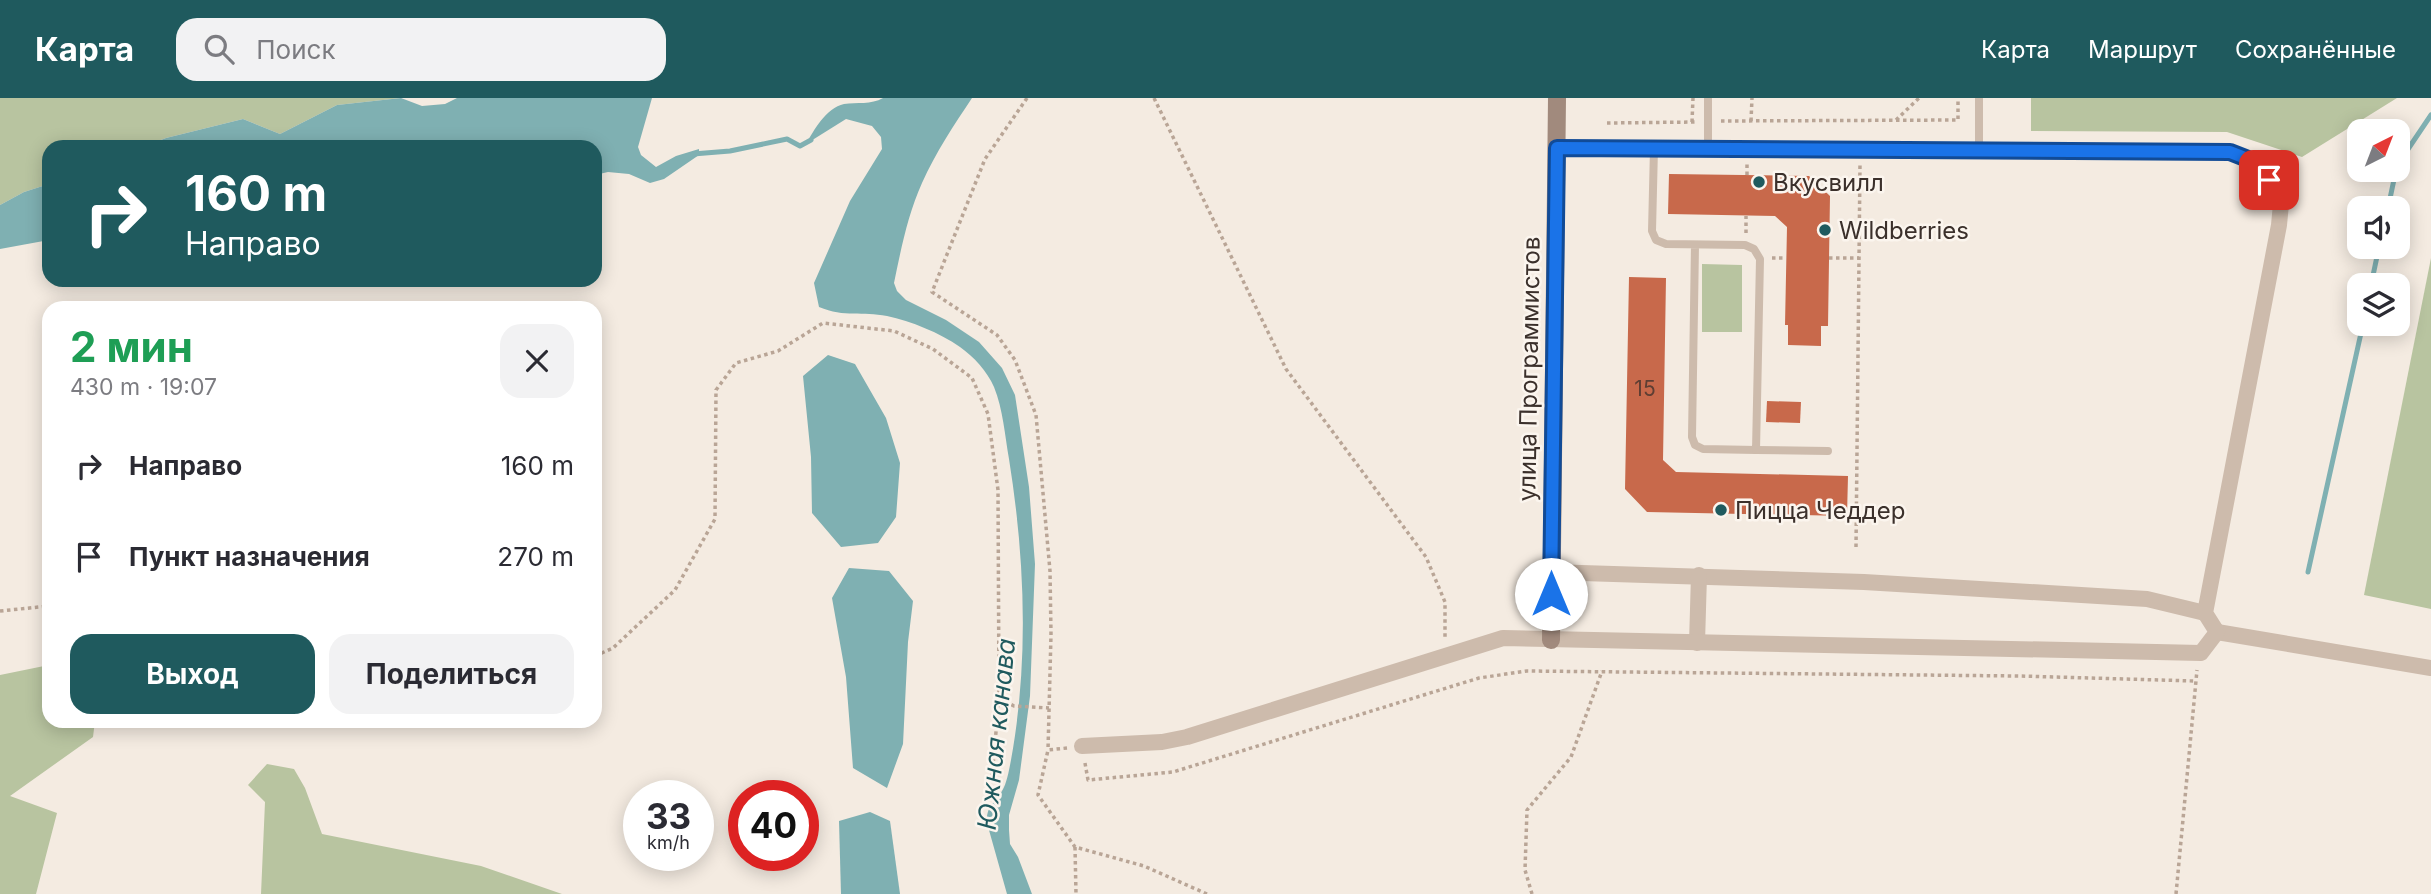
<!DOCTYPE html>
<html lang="ru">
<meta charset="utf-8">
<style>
:root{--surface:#fff;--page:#f2f2f3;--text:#2b2b33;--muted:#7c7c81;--accent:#1f5a5e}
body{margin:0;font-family:Inter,sans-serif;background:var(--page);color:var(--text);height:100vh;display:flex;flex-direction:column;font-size:26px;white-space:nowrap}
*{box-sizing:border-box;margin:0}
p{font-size:23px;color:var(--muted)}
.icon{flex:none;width:38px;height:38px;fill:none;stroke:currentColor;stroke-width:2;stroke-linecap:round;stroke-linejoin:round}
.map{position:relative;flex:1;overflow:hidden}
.drawer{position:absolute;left:42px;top:203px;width:560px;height:427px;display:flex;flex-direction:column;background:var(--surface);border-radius:21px;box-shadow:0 4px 18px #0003}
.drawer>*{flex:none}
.hud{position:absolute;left:42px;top:42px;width:560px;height:147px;border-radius:21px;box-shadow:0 4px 18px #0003;background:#1f5a5e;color:#fff;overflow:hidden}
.needle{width:46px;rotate:42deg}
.controls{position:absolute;left:2347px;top:21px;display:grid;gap:14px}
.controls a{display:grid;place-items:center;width:63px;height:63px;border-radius:14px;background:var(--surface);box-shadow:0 4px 18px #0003;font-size:35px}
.speed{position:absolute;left:623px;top:682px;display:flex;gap:14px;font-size:35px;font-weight:700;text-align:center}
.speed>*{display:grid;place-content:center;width:91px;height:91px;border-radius:50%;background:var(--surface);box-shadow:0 4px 18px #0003;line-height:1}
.speed small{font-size:18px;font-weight:400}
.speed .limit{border:10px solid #d22;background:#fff;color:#111}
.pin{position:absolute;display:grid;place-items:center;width:60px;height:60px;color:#fff;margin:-30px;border-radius:14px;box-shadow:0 4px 10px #0006}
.me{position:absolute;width:77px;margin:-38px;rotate:0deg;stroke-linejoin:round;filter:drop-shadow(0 0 5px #0008)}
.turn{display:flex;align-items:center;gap:24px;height:147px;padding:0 28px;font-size:32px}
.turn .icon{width:91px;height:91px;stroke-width:2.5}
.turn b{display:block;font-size:49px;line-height:60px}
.round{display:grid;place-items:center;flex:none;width:74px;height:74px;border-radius:21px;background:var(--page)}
.headline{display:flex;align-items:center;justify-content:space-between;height:119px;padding:0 28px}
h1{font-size:42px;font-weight:700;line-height:52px;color:#1e9e55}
.primary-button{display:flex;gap:14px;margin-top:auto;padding:14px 28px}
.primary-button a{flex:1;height:80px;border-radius:21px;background:var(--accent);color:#fff;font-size:28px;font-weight:700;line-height:80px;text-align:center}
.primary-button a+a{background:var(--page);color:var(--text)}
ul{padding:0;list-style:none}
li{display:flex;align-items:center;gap:21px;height:91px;padding:0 28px}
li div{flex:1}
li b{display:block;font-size:26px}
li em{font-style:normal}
header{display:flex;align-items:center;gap:42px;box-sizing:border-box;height:98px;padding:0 35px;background:var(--accent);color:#fff}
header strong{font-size:33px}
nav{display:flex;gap:38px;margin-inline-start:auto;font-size:24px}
.search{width:490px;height:63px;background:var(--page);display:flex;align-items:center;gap:18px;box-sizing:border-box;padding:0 24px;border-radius:21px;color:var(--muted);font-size:26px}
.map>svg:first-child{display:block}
.green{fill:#b8c4a0}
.water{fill:#7fb0b2}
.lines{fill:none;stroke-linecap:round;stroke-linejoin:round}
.stream{stroke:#7fb0b2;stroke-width:5}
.building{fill:#c8694b}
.path{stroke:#b9a596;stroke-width:3.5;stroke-dasharray:3.5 3.5;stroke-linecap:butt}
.lane{stroke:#cdbbac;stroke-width:8}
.street{stroke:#cdbbac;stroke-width:16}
.secondary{stroke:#a18a7d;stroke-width:18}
.route-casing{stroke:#114b97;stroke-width:18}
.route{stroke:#1a73e8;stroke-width:12}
.poi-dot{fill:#1f5a5e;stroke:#fbf5ee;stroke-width:2.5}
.labels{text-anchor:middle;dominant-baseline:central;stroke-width:5;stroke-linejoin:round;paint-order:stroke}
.number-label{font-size:21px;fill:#5e3e33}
.poi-label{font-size:24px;fill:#3b302b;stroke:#fbf5ee;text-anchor:start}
.street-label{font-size:24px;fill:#3b302b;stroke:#fbf5ee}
.water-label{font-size:26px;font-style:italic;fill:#1f5a5e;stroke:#fbf5ee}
</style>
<header>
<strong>Карта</strong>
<div class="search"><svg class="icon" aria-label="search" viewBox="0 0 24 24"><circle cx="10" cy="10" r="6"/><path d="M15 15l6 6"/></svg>Поиск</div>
<nav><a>Карта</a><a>Маршрут</a><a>Сохранённые</a></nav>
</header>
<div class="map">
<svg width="2431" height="796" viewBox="0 0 2431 796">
<rect width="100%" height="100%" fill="#f4ebe1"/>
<g class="green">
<polygon points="0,0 401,0 337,7 280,36 243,21 166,40 143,49 49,49 49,86 24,94 0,107"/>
<polygon points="2031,0 2397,0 2302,59 2227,34 2031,33"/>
<polygon points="2431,160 2431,511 2364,497"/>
<polygon points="1702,166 1742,167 1742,234 1702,234"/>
<polygon points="49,567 49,623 95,623 93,639 10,698 57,715 36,796 0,796 0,577"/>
<polygon points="267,666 294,671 305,690 322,736 481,768 562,796 261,796 265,704 248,687"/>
</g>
<g class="water">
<polygon points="401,0 422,8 445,6 457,0 652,0 638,49 641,57 656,69 676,58 699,51 699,57 664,81 650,85 629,76 608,74 595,77 595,49 143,49 166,40 243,21 280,36 337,7"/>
<path d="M 883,0 L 972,0 C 954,27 936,54 922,85 C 908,116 901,151 894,185 L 897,193 L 906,202 L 946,222 L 979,244 L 1002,270 L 1015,297 L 1029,389 L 1035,466 L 1030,598 L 1019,682 L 1009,717 L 1009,732 L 1010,746 L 1018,759 L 1032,796 L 1007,796 L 987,725 C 986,708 994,706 1002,693 C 1007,685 1009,672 1011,662 C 1029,563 1025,461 1009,361 C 1005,338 1003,311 994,289 C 987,273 974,259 960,249 C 940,235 911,223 887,218 C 862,213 845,220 819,209 L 814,185 L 850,103 L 882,51 L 881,39 L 872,28 L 846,21 L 806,46 C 814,32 826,10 844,6 C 857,4 871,7 883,0 Z"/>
<polygon points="49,86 49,142 0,151 0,107 24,94"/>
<polygon points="828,257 855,266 886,320 900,365 896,419 878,445 841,449 812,415 811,359 803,278"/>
<polygon points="849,470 889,473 913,503 908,544 903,646 887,690 853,670 846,579 832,500"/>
<polygon points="870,714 890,723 900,796 841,796 839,723"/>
</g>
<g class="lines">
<g class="stream">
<polyline points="693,56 730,53 787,41 800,48 811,42"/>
<polyline points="2398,66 2431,17"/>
<polyline points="2388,110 2396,72"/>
<polyline points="2371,187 2379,149"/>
<polyline points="2308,474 2363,226"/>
</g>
</g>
<g class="building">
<polygon points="1669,76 1809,78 1830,98 1828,228 1821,228 1821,248 1788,247 1788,227 1785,227 1787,129 1775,118 1668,116"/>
<polygon points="1629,179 1666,180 1663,362 1676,374 1848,378 1847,418 1647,414 1625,391"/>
<polygon points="1767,303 1801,304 1800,325 1766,324"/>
</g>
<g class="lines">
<g class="path">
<polyline points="1027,0 985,61 932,194 997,237 1015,262 1036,317 1050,473 1051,536 1048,652"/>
<polyline points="1154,0 1286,271 1426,459 1445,504 1445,540"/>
<polyline points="1896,22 1919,0"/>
<polyline points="1721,23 1958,22 1958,0"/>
<polyline points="1751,23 1752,0"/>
<polyline points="1692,24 1693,0"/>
<polyline points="1607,25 1696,24"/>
<polyline points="1747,77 1747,65"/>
<polyline points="1746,135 1746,118"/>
<polyline points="1772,160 1786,160"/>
<polyline points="1829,160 1859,160"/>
<polyline points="1856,449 1860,66"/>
<polyline points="0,513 49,508"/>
<polyline points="595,558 613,550 675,492 715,421 716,292 736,265 778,253 823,225 894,233 933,251 972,280 988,316 998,392 999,600 992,679"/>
<polyline points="999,600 1014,608 1049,610"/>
<polyline points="1067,650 1048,652 1038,697 1075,749 1144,768 1207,796"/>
<polyline points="1085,665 1088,682 1173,674 1479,580 1527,573 2020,578 2194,583"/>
<polyline points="1075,749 1076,796"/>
<polyline points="1532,796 1525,772 1527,712 1571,659 1602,573"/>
<polyline points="2176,796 2197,572"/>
</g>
<g class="lane">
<polyline points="1654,50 1652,133 1656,142 1666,146 1745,147 1754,151 1760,161 1756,352 1703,351 1695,347 1692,339 1695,147"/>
<polyline points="1708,51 1708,0"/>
<polyline points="1979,52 1979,0"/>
<polyline points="1756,352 1828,353"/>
</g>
<g class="street">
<polyline points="1550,474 1864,484 2147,501 2205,515"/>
<polyline points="2217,534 2431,570"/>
<polyline points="1697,545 1699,477"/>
<polyline points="1082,648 1162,644 1187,639 1503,540 2201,555 2217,534 2205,515 2279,127 2281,106 2269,82 2253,63 2230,54 1557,50"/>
</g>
<polyline class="secondary" points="1551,542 1557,0"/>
</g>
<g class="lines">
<g class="route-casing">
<polyline id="route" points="1551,496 1557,50 2230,54 2253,63 2269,82"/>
</g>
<use href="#route" class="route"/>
</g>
<g class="poi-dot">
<circle cx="1759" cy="84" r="7"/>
<circle cx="1825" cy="132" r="7"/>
<circle cx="1721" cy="412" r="7"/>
</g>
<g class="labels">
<g class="number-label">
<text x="1645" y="290">15</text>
</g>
<g class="poi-label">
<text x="1773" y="84">Вкусвилл</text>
<text x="1839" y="132">Wildberries</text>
<text x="1735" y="412">Пицца Чеддер</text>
</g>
<g class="street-label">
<text transform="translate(1529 271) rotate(-89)">улица Программистов</text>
</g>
<g class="water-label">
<text transform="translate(996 636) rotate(-84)">Южная канава</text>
</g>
</g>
</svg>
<div class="controls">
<a><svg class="needle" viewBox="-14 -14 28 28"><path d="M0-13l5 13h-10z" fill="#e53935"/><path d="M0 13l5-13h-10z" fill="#7c7c81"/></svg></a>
<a><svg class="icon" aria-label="sound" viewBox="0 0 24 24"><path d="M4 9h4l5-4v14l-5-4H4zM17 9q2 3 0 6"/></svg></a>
<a><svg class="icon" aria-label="layers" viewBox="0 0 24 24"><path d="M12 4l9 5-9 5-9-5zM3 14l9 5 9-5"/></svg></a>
</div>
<div class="speed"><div>33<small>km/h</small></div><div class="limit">40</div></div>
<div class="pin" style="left:2269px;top:82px;background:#d93025"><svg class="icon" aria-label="arrive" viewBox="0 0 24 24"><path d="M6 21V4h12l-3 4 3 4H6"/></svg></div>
<svg class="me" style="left:1551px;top:496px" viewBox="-20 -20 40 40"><circle r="19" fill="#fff"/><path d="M0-13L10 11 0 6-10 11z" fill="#1a73e8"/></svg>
<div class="hud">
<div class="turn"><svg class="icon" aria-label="right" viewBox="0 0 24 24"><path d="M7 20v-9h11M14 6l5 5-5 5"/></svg><div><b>160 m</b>Направо</div></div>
</div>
<section class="drawer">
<div class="headline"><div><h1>2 мин</h1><p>430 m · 19:07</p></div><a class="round"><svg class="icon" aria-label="close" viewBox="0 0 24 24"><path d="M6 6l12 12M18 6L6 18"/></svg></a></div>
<ul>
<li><svg class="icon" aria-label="right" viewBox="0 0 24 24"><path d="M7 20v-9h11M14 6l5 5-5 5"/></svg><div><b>Направо</b></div><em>160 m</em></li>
<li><svg class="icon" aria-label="arrive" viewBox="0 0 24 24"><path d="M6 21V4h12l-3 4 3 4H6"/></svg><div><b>Пункт назначения</b></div><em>270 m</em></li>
</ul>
<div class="primary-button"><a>Выход</a><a>Поделиться</a></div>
</section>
</div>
